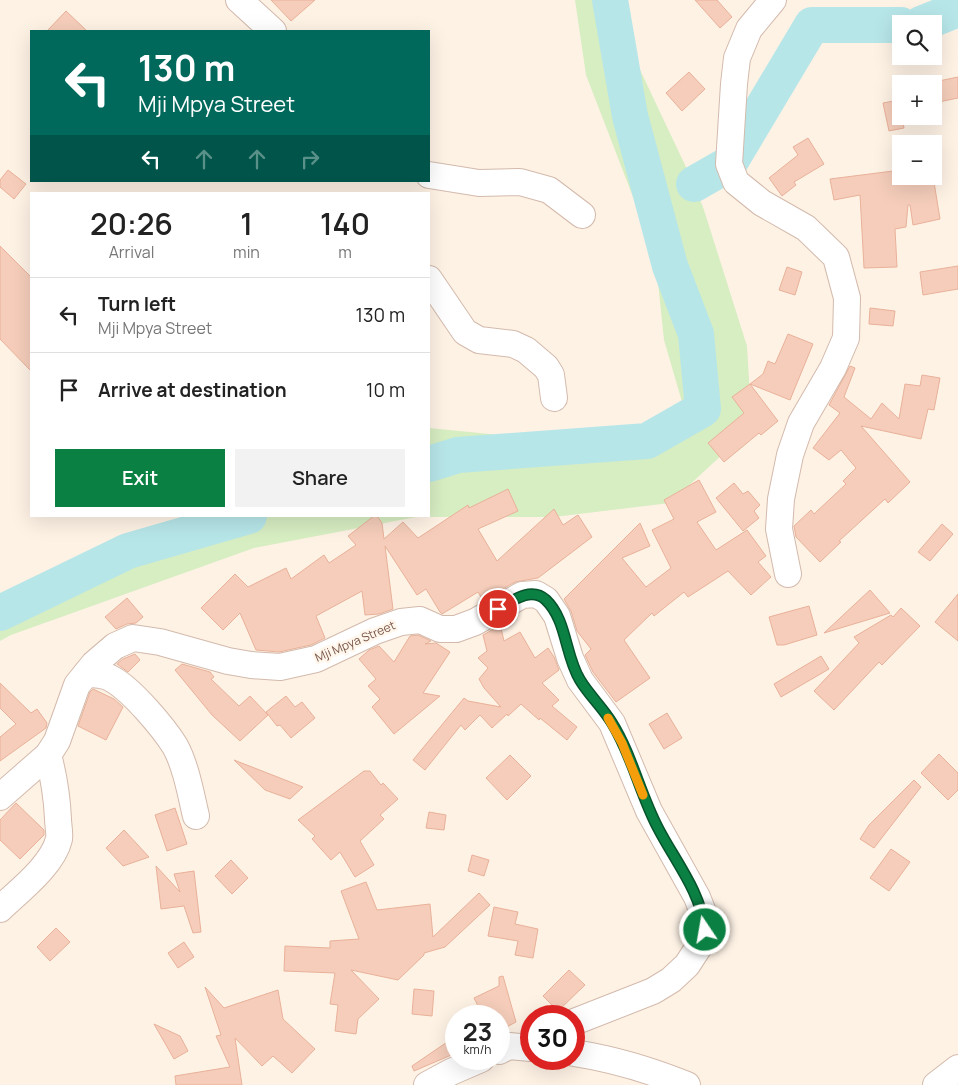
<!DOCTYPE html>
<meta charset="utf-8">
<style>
:root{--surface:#fff;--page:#f2f2f2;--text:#222;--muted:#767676;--line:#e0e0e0;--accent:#0b8043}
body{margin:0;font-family:Manrope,sans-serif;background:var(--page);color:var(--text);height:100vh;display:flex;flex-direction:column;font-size:19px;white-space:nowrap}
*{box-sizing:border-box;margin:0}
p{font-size:16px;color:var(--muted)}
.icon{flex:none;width:28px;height:28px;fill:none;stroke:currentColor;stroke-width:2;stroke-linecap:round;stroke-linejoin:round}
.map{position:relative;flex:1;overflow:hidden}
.drawer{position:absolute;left:30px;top:192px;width:400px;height:325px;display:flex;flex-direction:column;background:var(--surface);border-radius:0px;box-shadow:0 5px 20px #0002}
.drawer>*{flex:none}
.guide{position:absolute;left:30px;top:30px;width:400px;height:152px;border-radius:0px;box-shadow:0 5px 20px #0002;background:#00695c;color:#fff;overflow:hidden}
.buttons{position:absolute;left:892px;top:15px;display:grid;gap:10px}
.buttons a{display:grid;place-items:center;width:50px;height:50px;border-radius:0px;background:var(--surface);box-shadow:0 5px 20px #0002;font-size:25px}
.speed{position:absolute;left:445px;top:1005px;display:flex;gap:10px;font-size:25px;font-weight:700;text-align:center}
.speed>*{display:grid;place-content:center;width:65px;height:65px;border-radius:50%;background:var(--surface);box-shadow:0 5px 20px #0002;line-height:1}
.speed small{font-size:12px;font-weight:400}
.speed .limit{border:8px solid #d22;background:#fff;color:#111}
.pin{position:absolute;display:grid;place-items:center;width:42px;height:42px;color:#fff;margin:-21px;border:2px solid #fff;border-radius:50%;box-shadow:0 1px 5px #0007}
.me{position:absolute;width:55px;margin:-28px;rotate:348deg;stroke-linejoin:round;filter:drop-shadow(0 0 4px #0008)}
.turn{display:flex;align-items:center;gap:18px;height:105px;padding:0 25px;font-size:22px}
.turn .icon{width:65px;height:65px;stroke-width:2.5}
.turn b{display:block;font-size:35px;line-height:42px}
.lanes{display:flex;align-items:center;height:48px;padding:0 25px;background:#0003;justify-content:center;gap:25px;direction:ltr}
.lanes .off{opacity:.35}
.eta{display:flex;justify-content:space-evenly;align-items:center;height:85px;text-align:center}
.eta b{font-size:30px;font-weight:600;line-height:35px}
.primary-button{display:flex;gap:10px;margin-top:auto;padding:10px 25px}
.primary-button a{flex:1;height:58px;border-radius:0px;background:var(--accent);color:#fff;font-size:20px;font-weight:600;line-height:58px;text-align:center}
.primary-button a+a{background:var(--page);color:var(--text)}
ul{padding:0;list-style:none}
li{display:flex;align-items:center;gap:15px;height:75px;padding:0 25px;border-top:1px solid var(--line)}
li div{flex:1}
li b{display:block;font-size:19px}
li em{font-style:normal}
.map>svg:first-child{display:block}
.green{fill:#d7edc2}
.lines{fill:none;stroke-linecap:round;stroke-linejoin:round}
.river{stroke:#b7e6e9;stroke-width:36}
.building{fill:#f5cdba;stroke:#e9b199}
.minor-casing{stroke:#d3baac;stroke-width:28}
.minor{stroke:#fff;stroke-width:26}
.route-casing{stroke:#07532c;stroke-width:12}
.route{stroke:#0b8043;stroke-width:9}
.slow{stroke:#f59e0b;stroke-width:9}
.labels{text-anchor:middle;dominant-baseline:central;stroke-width:5;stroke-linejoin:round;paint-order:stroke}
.street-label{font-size:12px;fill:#795548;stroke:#fff6ec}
</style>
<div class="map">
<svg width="958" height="1085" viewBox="0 0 958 1085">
<rect width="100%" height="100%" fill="#fef2e5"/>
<polygon class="green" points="575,0 607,0 694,184 704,210 747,346 752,427 670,503 554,517 416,517 254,548 11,635 0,641 0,597 197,524 208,516 429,516 429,428 571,442 626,443 689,426 664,340 655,254 586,75"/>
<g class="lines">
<g class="river">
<polyline points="921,24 958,9"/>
<polyline points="694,184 729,164 812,25 901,25"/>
<polyline points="429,464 458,455 647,441 703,409 696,334 670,266 630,116 610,0"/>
<polyline points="0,613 128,551 249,516"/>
</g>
</g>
<g class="building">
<polygon points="271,0 315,0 291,21"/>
<polygon points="695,0 717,0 732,17 720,28"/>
<polygon points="66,11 87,31 47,31"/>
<polygon points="689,72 705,89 682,111 666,93"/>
<polygon points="958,77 958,98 934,103 934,82"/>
<polygon points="899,100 904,128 889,131 883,103"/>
<polygon points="808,138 824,164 794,182 796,185 782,196 769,178 798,155 793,147"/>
<polygon points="8,170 26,184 14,199 0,187 0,180"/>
<polygon points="901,170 901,176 933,176 940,219 913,225 910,205 908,205 906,227 895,229 897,267 864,268 860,195 834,200 830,179"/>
<polygon points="0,246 31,277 31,371 0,339"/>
<polygon points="958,266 958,289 923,295 920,272"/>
<polygon points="787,267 802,272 795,295 779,290"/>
<polygon points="870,308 895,311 893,326 869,324"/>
<polygon points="788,334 813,344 790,400 750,384 763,374 768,361 775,364"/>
<polygon points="850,366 855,368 844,397 871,419 882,403 899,419 905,384 920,386 922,375 940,378 934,410 928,409 921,439 861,426 910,482 888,503 885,499 839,541 841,542 820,562 796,537 794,526 811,510 814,514 846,484 843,481 856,468 841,450 829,460 813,448 840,413 829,405"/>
<polygon points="750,384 778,421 761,435 759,433 724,462 708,443 744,413 732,397"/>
<polygon points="699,480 716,512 697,522 716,550 747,530 766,556 758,562 771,577 751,595 728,571 688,597 684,592 654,616 652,613 624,640 650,678 616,702 593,672 585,655 591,649 577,631 571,611 564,599 640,523 650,546 622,558 646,587 671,568 652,530 674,519 664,500"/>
<polygon points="734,483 743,494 748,491 760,505 754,511 759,518 743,531 716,498"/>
<polygon points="508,489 518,511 478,529 497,561 554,509 563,525 578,515 592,537 538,578 515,582 483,600 478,592 442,614 440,612 426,589 417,595 385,546 393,609 379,614 365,615 362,591 316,616 325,638 311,645 279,652 256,650 240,613 223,630 201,608 235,574 248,587 286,568 291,579 324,555 329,563 356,545 348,536 374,516 377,516 382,523 384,539 403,522 418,538 468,505 469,508"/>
<polygon points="942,524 953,534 930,561 918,552"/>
<polygon points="870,590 890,613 824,633"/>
<polygon points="958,594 958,641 935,622"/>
<polygon points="127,598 143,617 136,623 127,624 116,629 105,617"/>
<polygon points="809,606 817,635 784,645 777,645 769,617"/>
<polygon points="901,608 920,626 882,665 879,662 834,710 814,691 859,643 854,637 891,615 893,617"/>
<polygon points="501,628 504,641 520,632 535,658 548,648 554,657 559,670 542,683 559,700 552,706 577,727 567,740 540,718 539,720 521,704 508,716 507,714 492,728 480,715 465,730 461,725 425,770 413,760 464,698 468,701 501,707 484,688 479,679 488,668 478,658 487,651 483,635 492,630"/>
<polygon points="418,635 431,641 425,644 436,643 450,652 423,693 440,696 394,734 372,707 380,699 368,686 376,679 359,659 369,650 379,646 394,662 410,636"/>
<polygon points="135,654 140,660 128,672 117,664 123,659"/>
<polygon points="821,656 829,669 781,697 774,684"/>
<polygon points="182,664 210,672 214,677 211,679 239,706 250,696 268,715 240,741 212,715 175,670"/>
<polygon points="0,683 31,713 37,709 47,723 46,728 0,761 0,737 16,724 0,708"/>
<polygon points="93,689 114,699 123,707 106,740 78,726 90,692"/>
<polygon points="286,696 295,707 302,702 315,718 291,738 280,725 277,726 266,712"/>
<polygon points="667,713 682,738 664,749 649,724"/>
<polygon points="939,754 958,773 958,790 948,800 921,773"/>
<polygon points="510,755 531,776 507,800 486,778"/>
<polygon points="234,760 303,787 290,799 265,790"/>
<polygon points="364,771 370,771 381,785 383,783 398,799 380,815 384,819 360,841 374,865 355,877 340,852 331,860 312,839 315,836 298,820"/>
<polygon points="914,780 921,787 874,848 860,839 869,825"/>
<polygon points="16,803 44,830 44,835 20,859 0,840 0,820"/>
<polygon points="175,808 187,844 167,851 155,815"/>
<polygon points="429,812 446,815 444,830 426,828"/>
<polygon points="124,830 149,857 123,866 106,848"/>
<polygon points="891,849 910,862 889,891 870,878"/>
<polygon points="472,855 489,860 484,876 468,871"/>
<polygon points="231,860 248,878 232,894 215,876"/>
<polygon points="156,866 180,892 174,874 194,871 201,932 193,933 184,906 161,909"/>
<polygon points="366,882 377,910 430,904 433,937 479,893 490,905 445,947 424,953 424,955 398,980 351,970 379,999 358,1019 356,1034 335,1031 338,1005 330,1004 335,973 284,971 285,946 330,948 330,941 359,939 341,891"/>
<polygon points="494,907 518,912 515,924 538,929 533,958 515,955 518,941 488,936"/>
<polygon points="56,928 70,942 50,961 37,947"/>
<polygon points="184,942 194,957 178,968 168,953"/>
<polygon points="569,970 585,985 558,1011 543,996"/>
<polygon points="503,976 516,1022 499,1031 499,1016 483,1016 474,998 499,986 499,977"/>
<polygon points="205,987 224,1008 278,990 283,1019 315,1049 292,1073 273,1056 262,1066 235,1038 242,1085 176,1085 175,1076 230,1067 216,1036 221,1035"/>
<polygon points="414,989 434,991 432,1016 412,1014"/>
<polygon points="154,1024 180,1036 188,1051 174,1059"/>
<polygon points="456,1036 456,1053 414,1071 412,1066"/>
</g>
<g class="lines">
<g class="minor-casing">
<g id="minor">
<polyline points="239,0 273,31"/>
<polyline points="773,0 749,29 737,58 734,84 729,164 736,182 762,203 806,228 836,257 847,298 846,338 833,368 801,423 790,455 781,499 779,529 788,574"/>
<polyline points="429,175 479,183 520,182 549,190 582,215"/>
<polyline points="429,279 465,332 479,340 513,344 526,350 546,367 551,375 554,398"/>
<path d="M 86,674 C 95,674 104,674 112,679 C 132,690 163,727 175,746 C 186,766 191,795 196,816"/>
<polyline points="0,797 48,755 57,741 77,685 94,664 115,646 133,638 160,642 228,661 251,665 280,667 316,659 375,631 401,622 420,620 440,629 456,629 475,622 522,595 536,594 546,600 557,616 570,658 580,680 612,723 649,811 697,897 704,915 705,931 700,945 687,965 671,980 653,991 574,1022"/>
<path d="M 0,909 C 19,891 53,865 59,839 C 60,833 58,825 58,819 C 57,797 54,777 48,755"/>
<polyline points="499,1051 509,1046 531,1048"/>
<path d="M 574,1053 C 613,1059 650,1070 687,1085"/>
<polyline points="427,1085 451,1072 481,1059"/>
<polyline points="936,1085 958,1068"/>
</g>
</g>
<use href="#minor" class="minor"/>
</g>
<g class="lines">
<g class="route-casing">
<path id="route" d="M 498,609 C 512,601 531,586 546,600 C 567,620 565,656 580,680 C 589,695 603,708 612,723 C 632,755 640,794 658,828 C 675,861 701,892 705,930"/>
</g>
<use href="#route" class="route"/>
<polyline class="slow" points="608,718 622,743 643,795"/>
</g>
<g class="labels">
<g class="street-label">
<text transform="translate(355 641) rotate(-23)">Mji Mpya Street</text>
</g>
</g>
</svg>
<div class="buttons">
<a><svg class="icon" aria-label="search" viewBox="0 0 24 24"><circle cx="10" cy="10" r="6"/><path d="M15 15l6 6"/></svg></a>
<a>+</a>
<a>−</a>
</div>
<div class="speed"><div>23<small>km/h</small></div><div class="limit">30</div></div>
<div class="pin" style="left:498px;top:609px;background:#d93025"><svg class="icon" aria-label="arrive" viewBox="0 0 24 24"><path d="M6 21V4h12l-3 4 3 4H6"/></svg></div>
<svg class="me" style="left:705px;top:930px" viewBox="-20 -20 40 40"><circle r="17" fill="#0b8043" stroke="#fff" stroke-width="3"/><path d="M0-11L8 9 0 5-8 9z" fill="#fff"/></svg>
<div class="guide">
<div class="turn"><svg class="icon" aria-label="left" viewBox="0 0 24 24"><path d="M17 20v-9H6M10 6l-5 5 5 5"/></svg><div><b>130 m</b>Mji Mpya Street</div></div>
<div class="lanes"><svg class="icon" aria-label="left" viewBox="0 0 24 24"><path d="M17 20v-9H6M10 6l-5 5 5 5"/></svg><svg class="icon off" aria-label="ahead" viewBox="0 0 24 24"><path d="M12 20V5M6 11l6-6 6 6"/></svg><svg class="icon off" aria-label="ahead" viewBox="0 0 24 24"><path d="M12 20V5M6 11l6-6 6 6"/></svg><svg class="icon off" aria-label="right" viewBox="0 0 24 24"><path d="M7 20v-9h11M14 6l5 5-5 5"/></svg></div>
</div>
<section class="drawer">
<div class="eta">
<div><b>20:26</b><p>Arrival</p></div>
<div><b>1</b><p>min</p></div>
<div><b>140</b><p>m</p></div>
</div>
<ul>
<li><svg class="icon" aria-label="left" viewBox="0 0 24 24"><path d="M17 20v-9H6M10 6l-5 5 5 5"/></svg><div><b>Turn left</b><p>Mji Mpya Street</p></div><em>130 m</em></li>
<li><svg class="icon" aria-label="arrive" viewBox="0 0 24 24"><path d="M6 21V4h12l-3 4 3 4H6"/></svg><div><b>Arrive at destination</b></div><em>10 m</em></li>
</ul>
<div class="primary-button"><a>Exit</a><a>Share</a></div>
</section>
</div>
